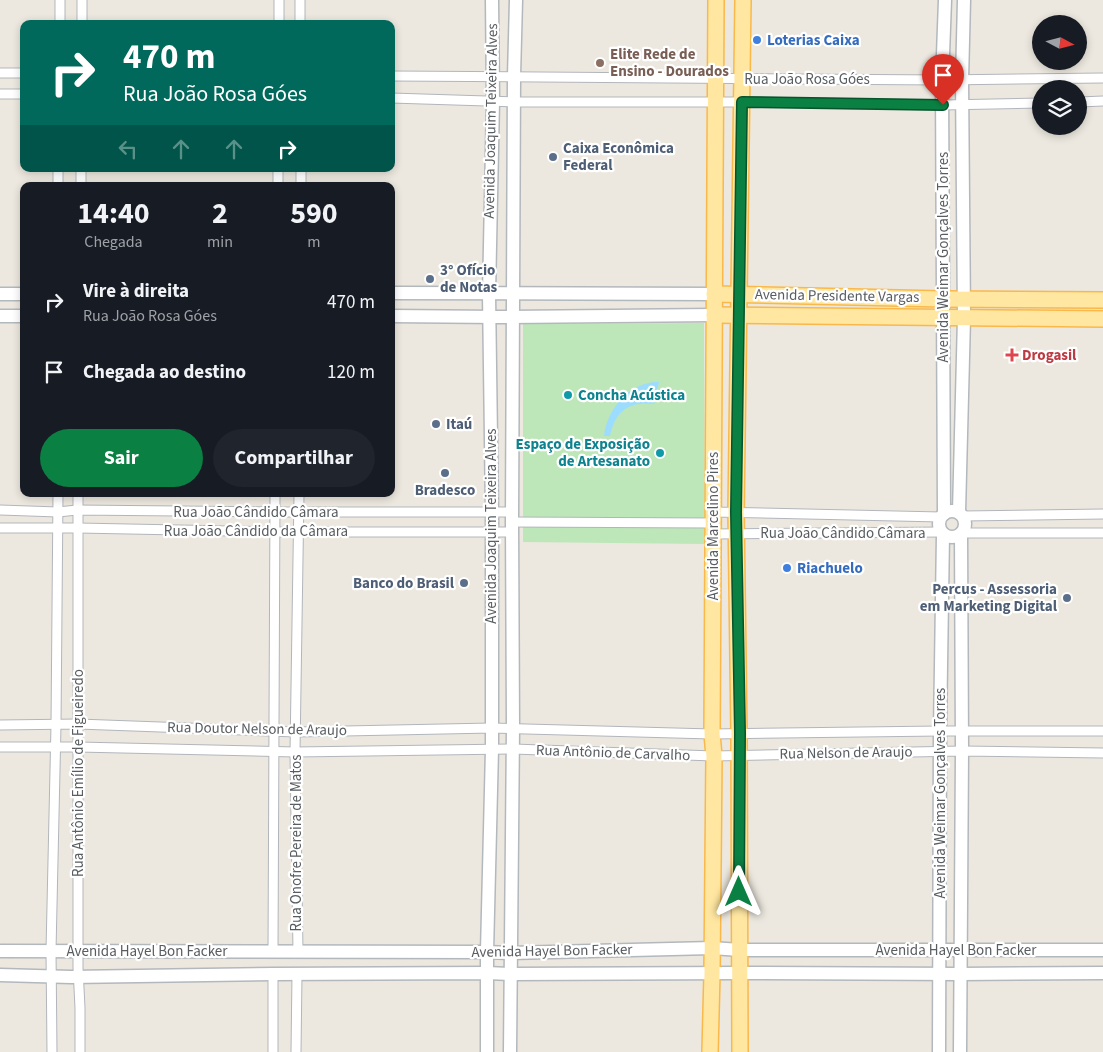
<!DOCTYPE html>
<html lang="pt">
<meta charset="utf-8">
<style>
:root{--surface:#171b24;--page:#20242c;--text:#f1f3f6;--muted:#9ea1a6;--accent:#0b8043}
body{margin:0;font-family:"Source Sans 3",sans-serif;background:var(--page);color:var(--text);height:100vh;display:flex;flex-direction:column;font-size:19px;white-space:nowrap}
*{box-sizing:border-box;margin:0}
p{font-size:16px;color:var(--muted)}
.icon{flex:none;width:28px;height:28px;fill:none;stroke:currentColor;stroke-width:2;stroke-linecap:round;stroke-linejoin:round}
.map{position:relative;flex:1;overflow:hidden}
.sheet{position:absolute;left:20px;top:182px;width:375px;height:315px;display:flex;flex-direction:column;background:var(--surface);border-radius:10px;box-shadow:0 2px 8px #0003}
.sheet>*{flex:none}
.top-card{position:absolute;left:20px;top:20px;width:375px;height:152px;border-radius:10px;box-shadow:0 2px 8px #0003;background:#00695c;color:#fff;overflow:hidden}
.needle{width:32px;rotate:97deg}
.tools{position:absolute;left:1032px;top:15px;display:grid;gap:10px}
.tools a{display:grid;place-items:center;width:55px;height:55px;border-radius:50%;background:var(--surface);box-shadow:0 2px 8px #0003;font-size:25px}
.pin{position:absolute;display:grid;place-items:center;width:42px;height:42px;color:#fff;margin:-51px -21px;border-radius:50% 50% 50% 0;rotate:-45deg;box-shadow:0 0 5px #0007}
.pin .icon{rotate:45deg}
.me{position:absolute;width:55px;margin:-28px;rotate:0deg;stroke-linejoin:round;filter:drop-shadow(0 0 4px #0008)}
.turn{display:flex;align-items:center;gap:18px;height:105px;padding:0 20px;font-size:22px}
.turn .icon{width:65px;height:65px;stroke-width:2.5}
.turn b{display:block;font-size:35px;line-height:42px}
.lanes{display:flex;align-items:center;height:48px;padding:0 20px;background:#0003;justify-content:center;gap:25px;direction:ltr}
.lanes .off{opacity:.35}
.eta{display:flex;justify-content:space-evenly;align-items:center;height:85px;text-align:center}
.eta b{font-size:30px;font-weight:700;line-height:35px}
.action{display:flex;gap:10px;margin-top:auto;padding:10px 20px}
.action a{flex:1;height:58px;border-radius:30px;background:var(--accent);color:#fff;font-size:20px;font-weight:700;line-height:58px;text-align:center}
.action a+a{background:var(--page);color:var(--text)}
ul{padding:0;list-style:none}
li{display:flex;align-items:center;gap:15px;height:70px;padding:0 20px}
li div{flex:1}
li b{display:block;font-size:19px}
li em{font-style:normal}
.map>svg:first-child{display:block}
.green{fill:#bde6b9}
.water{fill:#9cddff}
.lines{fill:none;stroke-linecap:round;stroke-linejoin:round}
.street-casing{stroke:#b2b6bb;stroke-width:11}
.secondary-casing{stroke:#b3b8bd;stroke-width:15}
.primary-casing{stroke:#fab84a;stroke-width:18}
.street{stroke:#fff;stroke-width:9}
.secondary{stroke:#fff;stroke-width:12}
.primary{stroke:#ffe7a1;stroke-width:15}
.route-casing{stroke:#07532c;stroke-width:12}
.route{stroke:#0b8043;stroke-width:9}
.shop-dot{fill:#3f7fe0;stroke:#fff;stroke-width:2}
.education-dot{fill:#8d6e63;stroke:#fff;stroke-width:2}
.service-dot{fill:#5c6f8a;stroke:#fff;stroke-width:2}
.health-dot{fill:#e0444e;stroke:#fff;stroke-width:2}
.culture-dot{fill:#0f9aa8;stroke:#fff;stroke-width:2}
.labels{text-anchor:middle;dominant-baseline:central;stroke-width:4.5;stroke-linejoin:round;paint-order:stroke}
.shop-label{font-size:15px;font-weight:bold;fill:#366cbe;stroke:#fff;text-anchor:start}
.education-label{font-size:15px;font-weight:bold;fill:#785e54;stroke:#fff;text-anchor:start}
.street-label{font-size:15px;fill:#585d61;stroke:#fff}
.service-label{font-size:15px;font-weight:bold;fill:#4e5e75;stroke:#fff;text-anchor:start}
.health-label{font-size:15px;font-weight:bold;fill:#be3a42;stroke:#fff;text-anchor:start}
.culture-label{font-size:15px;font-weight:bold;fill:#0d838f;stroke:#fff;text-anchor:start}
</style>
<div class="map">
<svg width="1103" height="1052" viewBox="0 0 1103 1052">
<rect width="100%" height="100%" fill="#ece8df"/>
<polygon class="green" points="704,323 705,544 523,542 523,324"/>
<path class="water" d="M 659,382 L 654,404 C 629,401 615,411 610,436 L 604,436 C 607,409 630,381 659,382 Z"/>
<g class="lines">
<g class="street-casing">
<g id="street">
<polyline points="60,0 60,24"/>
<polyline points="82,24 82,0"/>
<polyline points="279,24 279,0"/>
<polyline points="300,24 300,0"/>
<polyline points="0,73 24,73"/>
<polyline points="391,76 943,80 1103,78"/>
<polyline points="0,94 24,94"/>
<polyline points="391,98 514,102 742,102 943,105 1041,103"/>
<polyline points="1079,102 1103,101"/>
<polyline points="301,169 301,186"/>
<polyline points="58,186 58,169"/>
<polyline points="81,186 81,169"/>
<polyline points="278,186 278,169"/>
<polyline points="78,494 78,968 80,1008 80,1052"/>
<polyline points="0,510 58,512 77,510 275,512 512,512"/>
<polyline points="713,512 941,517"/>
<polyline points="963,516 1103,514"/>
<polyline points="512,522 713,523"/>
<polyline points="0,528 78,528 275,532 512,532"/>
<polyline points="963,533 1103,533"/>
<polyline points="713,534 942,532"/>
<polyline points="0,725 78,724 296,732 492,728 712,734 940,731 1103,731"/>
<polyline points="0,747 78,747 295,752 513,749 714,756 962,751 1103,753"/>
<polyline points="273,952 275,494"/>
<polyline points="298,952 295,752 299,494"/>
<polyline points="52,1052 51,951 56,725 58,494"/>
<polyline points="273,1052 273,974"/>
<polyline points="296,1052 297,974"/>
</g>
</g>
<g class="secondary-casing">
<g id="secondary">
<polyline points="391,293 714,294"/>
<polyline points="0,294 24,294"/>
<polyline points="0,316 24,316"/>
<polyline points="391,316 499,317 714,315"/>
<circle cx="952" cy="524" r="13"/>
<polyline points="959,512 964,318 962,80 964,0"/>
<polyline points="944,514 942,82 945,0"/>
<polyline points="0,951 487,952 510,953 712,948 740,950 1103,950"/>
<polyline points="0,975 71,977 273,974 487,973 511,974 739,973 960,974 1103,973"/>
<polyline points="487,1052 487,952 492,749 492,512 489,294 493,101 492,0"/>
<polyline points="510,1052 513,728 512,522 514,76 516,0"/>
<polyline points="939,1052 940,731 943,534"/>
<polyline points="960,1052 962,751 961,534"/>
</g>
</g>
<g class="primary-casing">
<g id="primary">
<polyline points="714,294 943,299 1103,300"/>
<polyline points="714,315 1103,319"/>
<polyline points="710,1052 712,974 714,756 712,734 716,0"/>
<polyline points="740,1052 739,733 736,512 743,0"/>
</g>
</g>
<use href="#street" class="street"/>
<use href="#secondary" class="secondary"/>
<use href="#primary" class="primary"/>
</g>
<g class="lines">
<g class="route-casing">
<polyline id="route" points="739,892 740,733 736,512 742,102 943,105"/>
</g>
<use href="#route" class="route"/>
</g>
<g class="shop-dot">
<circle cx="757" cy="40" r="5"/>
<circle cx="787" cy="568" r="5"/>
</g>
<circle class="education-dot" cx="600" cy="63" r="5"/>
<g class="service-dot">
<circle cx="553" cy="157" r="5"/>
<circle cx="430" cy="279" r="5"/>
<circle cx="436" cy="424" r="5"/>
<circle cx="445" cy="473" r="5"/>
<circle cx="464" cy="583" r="5"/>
<circle cx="1067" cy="598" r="5"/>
</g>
<path class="health-dot" d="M1009.5 347.5h5v5h5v5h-5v5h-5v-5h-5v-5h5z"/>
<g class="culture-dot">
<circle cx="568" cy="395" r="5"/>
<circle cx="660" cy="453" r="5"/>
</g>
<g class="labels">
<g class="shop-label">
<text x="767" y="40">Loterias Caixa</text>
<text x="797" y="568">Riachuelo</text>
</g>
<g class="education-label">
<text x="610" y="54">Elite Rede de<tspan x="610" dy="17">Ensino - Dourados</tspan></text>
</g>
<g class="street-label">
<text x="807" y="79">Rua João Rosa Góes</text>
<text transform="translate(491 121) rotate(-89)">Avenida Joaquim Teixeira Alves</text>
<text transform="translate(943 257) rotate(-90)">Avenida Weimar Gonçalves Torres</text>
<text transform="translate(837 296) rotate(1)">Avenida Presidente Vargas</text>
<text x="256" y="512">Rua João Cândido Câmara</text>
<text transform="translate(491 526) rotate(-90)">Avenida Joaquim Teixeira Alves</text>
<text transform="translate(713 526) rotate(-90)">Avenida Marcelino Pires</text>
<text x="256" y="531">Rua João Cândido da Câmara</text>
<text x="843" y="533">Rua João Cândido Câmara</text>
<text transform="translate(257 729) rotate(1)">Rua Doutor Nelson de Araujo</text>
<text transform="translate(613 753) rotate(2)">Rua Antônio de Carvalho</text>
<text transform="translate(846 753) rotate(-1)">Rua Nelson de Araujo</text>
<text transform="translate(78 773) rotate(-90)">Rua Antônio Emílio de Figueiredo</text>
<text transform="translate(940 793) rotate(-90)">Avenida Weimar Gonçalves Torres</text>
<text transform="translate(296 843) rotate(-90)">Rua Onofre Pereira de Matos</text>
<text x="956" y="950">Avenida Hayel Bon Facker</text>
<text x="147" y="951">Avenida Hayel Bon Facker</text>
<text transform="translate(552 951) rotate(-1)">Avenida Hayel Bon Facker</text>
</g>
<g class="service-label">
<text x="563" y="148">Caixa Econômica<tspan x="563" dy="17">Federal</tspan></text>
<text x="440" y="270">3° Ofício<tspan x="440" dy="17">de Notas</tspan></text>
<text x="446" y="424">Itaú</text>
<text x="445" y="490" text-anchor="middle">Bradesco</text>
<text x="454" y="583" text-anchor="end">Banco do Brasil</text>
<text x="1057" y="589" text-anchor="end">Percus - Assessoria<tspan x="1057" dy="17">em Marketing Digital</tspan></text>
</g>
<g class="health-label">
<text x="1022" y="355">Drogasil</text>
</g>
<g class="culture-label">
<text x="578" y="395">Concha Acústica</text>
<text x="650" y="444" text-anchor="end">Espaço de Exposição<tspan x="650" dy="17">de Artesanato</tspan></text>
</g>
</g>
</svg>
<div class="tools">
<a><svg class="needle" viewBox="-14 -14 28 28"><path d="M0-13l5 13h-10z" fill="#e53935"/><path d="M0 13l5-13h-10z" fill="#9ea1a6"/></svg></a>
<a><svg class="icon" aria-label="layers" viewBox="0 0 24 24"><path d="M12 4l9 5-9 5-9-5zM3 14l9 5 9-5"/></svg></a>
</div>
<div class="pin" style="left:943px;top:105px;background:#d93025"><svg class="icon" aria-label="arrive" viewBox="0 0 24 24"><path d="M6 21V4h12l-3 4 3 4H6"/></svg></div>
<svg class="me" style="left:739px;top:892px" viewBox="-20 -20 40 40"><path d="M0-17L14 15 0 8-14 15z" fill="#0b8043" stroke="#fff" stroke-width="4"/></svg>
<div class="top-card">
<div class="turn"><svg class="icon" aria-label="right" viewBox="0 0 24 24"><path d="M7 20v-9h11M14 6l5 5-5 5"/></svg><div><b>470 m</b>Rua João Rosa Góes</div></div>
<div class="lanes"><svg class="icon off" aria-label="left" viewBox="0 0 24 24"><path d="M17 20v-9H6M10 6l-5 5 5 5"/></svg><svg class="icon off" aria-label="ahead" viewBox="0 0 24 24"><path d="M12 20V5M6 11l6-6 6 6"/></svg><svg class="icon off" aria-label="ahead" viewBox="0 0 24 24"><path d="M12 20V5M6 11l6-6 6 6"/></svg><svg class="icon" aria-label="right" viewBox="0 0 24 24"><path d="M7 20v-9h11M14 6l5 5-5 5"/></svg></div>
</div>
<section class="sheet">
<div class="eta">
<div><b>14:40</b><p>Chegada</p></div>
<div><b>2</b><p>min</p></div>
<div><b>590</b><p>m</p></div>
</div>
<ul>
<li><svg class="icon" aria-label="right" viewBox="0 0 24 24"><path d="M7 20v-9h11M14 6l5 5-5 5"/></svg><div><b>Vire à direita</b><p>Rua João Rosa Góes</p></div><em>470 m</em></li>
<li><svg class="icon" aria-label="arrive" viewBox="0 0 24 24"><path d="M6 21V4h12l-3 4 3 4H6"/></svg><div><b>Chegada ao destino</b></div><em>120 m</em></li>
</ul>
<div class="action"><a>Sair</a><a>Compartilhar</a></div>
</section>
</div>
